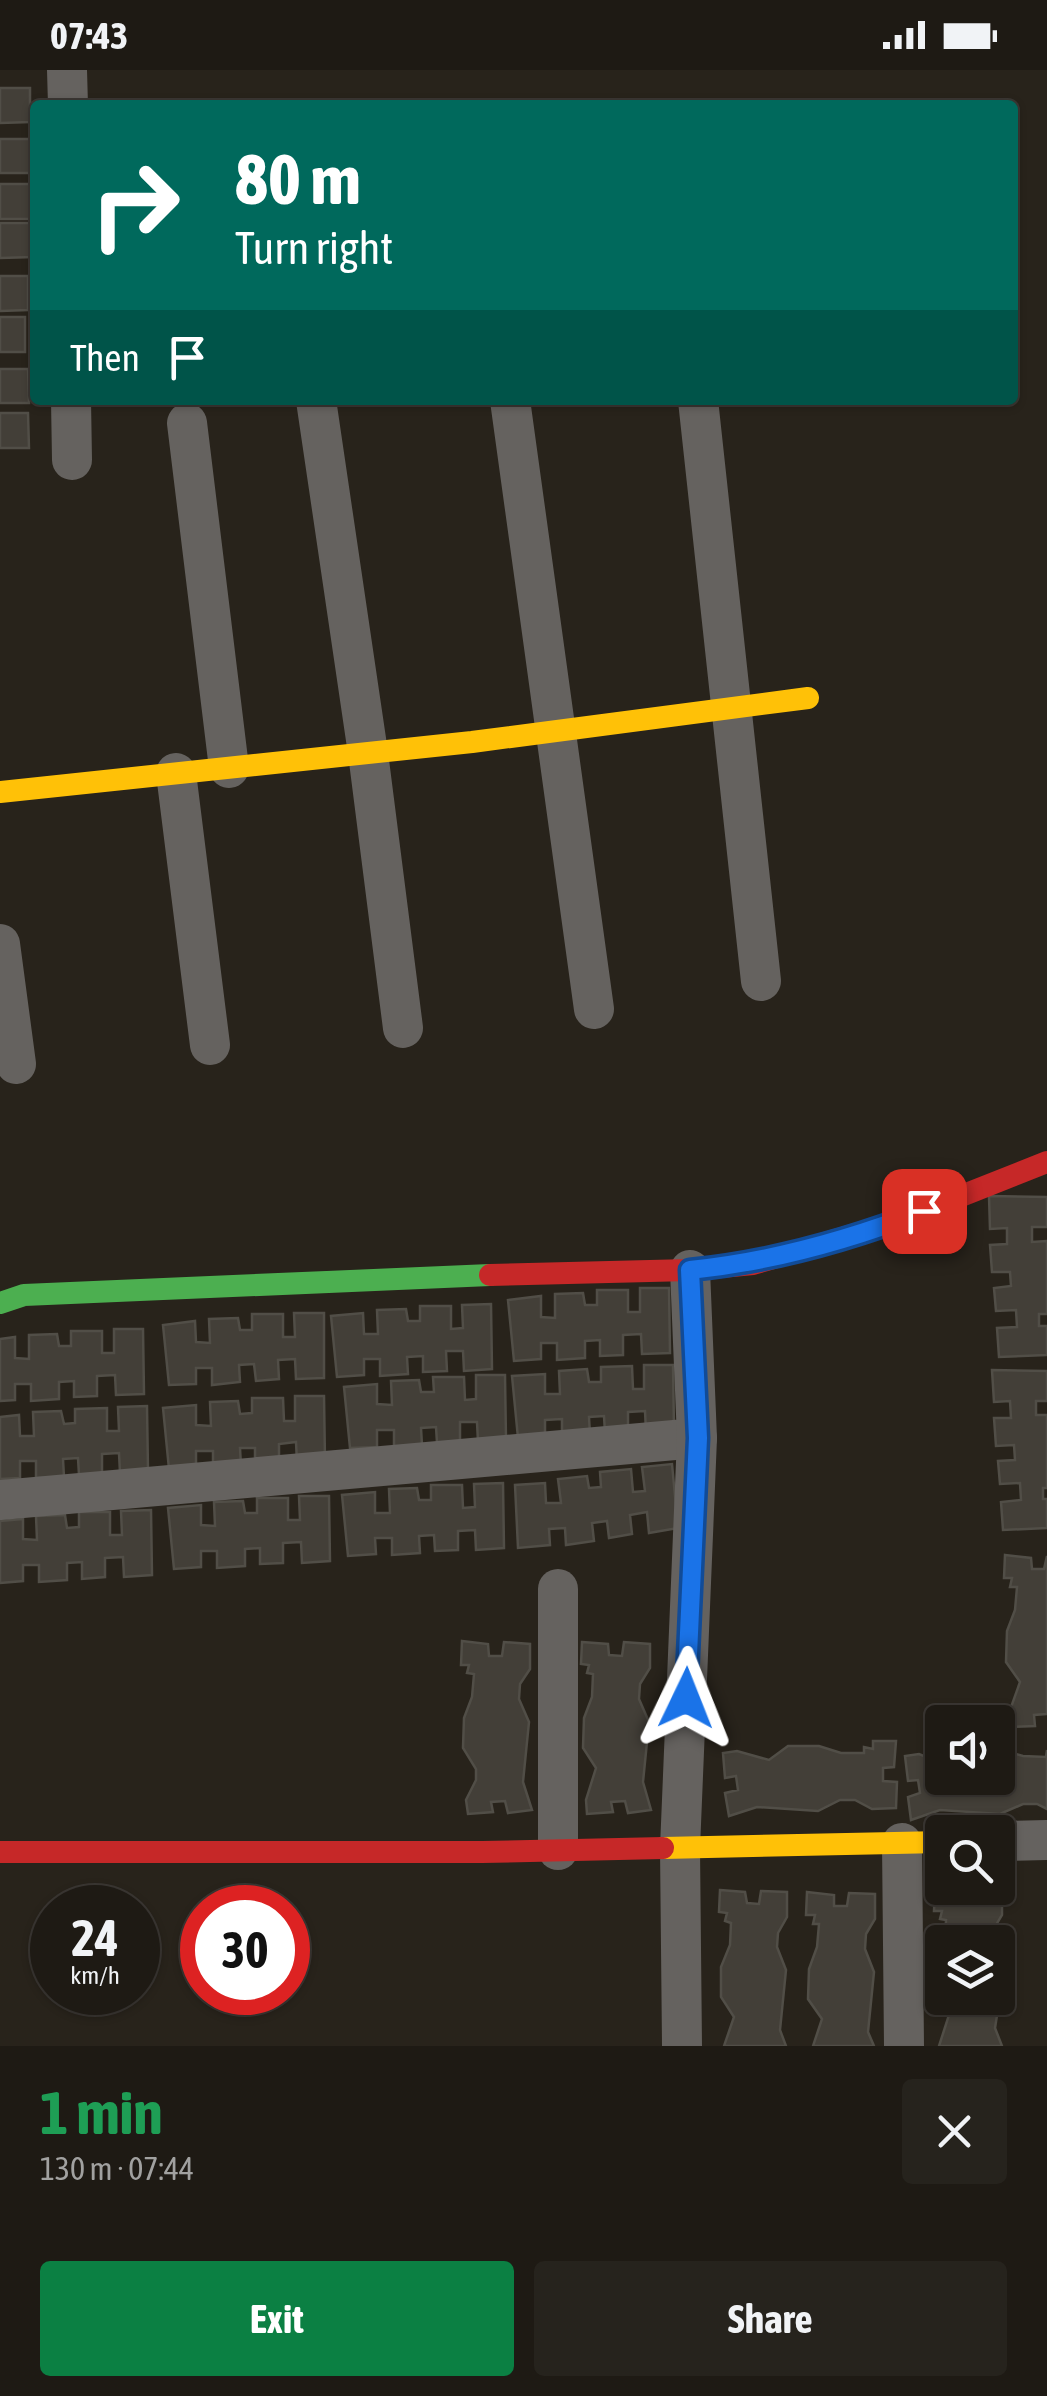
<!DOCTYPE html>
<meta charset="utf-8">
<style>
:root{--surface:#1e1a14;--page:#26231d;--text:#f1f3f6;--muted:#a1a1a0;--line:#3c3834;--accent:#0b8043}
body{margin:0;font-family:"Asap Condensed",sans-serif;background:var(--page);color:var(--text);height:100vh;display:flex;flex-direction:column;font-size:38px;white-space:nowrap}
*{box-sizing:border-box;margin:0}
p{font-size:32px;color:var(--muted)}
.icon{flex:none;width:55px;height:55px;fill:none;stroke:currentColor;stroke-width:2;stroke-linecap:round;stroke-linejoin:round}
.map{position:relative;height:1976px;overflow:hidden}
.drawer{display:flex;flex-direction:column;background:var(--surface);flex:1}
.drawer>*{flex:none}
.banner{position:absolute;left:30px;top:30px;width:988px;height:305px;border-radius:10px;box-shadow:0 2px 8px #0004,0 0 0 2px var(--line);background:#00695c;color:#fff;overflow:hidden}
.buttons{position:absolute;left:925px;top:1635px;display:grid;gap:20px}
.buttons a{display:grid;place-items:center;width:90px;height:90px;border-radius:10px;background:var(--surface);box-shadow:0 2px 8px #0004,0 0 0 2px var(--line);font-size:50px}
.speed{position:absolute;left:30px;top:1815px;display:flex;gap:20px;font-size:50px;font-weight:700;text-align:center}
.speed>*{display:grid;place-content:center;width:130px;height:130px;border-radius:50%;background:var(--surface);box-shadow:0 2px 8px #0004,0 0 0 2px var(--line);line-height:1}
.speed small{font-size:25px;font-weight:400}
.speed .limit{border:15px solid #d22;background:#fff;color:#111}
.pin{position:absolute;display:grid;place-items:center;width:85px;height:85px;color:#fff;margin:-42px;border-radius:20px;box-shadow:0 5px 15px #0006}
.me{position:absolute;width:110px;margin:-55px;rotate:2deg;stroke-linejoin:round;filter:drop-shadow(0 0 8px #0008)}
.turn{display:flex;align-items:center;gap:35px;height:210px;padding:0 40px;font-size:45px}
.turn .icon{width:130px;height:130px;stroke-width:2.5}
.turn b{display:block;font-size:70px;line-height:85px}
.then{display:flex;align-items:center;height:95px;padding:0 40px;background:#0003;gap:20px;font-size:38px}
.round{display:grid;place-items:center;flex:none;width:105px;height:105px;border-radius:10px;background:var(--page)}
.head{display:flex;align-items:center;justify-content:space-between;height:170px;padding:0 40px}
h1{font-size:60px;font-weight:700;line-height:75px;color:#1e9e55}
.action{display:flex;gap:20px;margin-top:auto;padding:20px 40px}
.action a{flex:1;height:115px;border-radius:10px;background:var(--accent);color:#fff;font-size:40px;font-weight:700;line-height:115px;text-align:center}
.action a+a{background:var(--page);color:var(--text)}
.status{display:flex;justify-content:space-between;align-items:center;height:70px;padding:0 50px;background:var(--surface);direction:ltr}
.status svg{height:28px;fill:currentColor}
.map>svg:first-child{display:block}
.building{fill:#433f38;stroke:#514e47;stroke-width:2.5}
.lines{fill:none;stroke-linecap:round;stroke-linejoin:round}
.street{stroke:#65625f;stroke-width:40}
.fast{stroke:#4caf50;stroke-width:22}
.slow{stroke:#ffc107;stroke-width:22}
.jam{stroke:#c62828;stroke-width:22}
.route-casing{stroke:#114b97;stroke-width:25}
.route{stroke:#1a73e8;stroke-width:18}
</style>
<div class="status"><b>07:43</b><svg viewBox="0 0 49 12"><path d="M0 12V9h3v3zM5 12V6h3v6zM10 12V3h3v9zM15 12V0h3v12zM26 1h20v11H26zM47 4h2v5h-2z"/></svg></div>
<div class="map">
<svg width="1047" height="1976" viewBox="0 0 1047 1976">
<rect width="100%" height="100%" fill="#28231b"/>
<g class="building">
<polygon points="0,18 30,18 30,52 0,53"/>
<rect x="0" y="69" width="34" height="34"/>
<polygon points="0,114 32,114 33,149 0,149"/>
<polygon points="0,153 32,153 33,187 0,188"/>
<polygon points="0,206 28,206 28,240 0,241"/>
<rect x="0" y="247" width="25" height="35"/>
<polygon points="0,299 28,299 29,333 0,333"/>
<polygon points="0,343 28,343 29,378 0,378"/>
<polygon points="989,1126 1047,1127 1047,1157 1032,1157 1032,1172 1047,1171 1047,1244 1039,1244 1039,1256 1047,1256 1047,1285 999,1287 997,1258 1017,1257 1016,1240 996,1241 994,1218 1011,1216 1010,1202 992,1202 990,1175 1007,1174 1007,1158 990,1159"/>
<polygon points="640,1218 669,1218 670,1283 642,1284 641,1264 623,1265 623,1285 600,1286 600,1270 585,1271 585,1288 557,1290 557,1273 541,1273 541,1289 514,1291 508,1230 541,1226 541,1247 555,1248 555,1224 583,1223 585,1235 597,1235 597,1220 628,1220 628,1242 640,1242"/>
<polygon points="491,1234 492,1299 464,1301 463,1281 446,1281 447,1301 423,1302 423,1286 407,1287 408,1304 380,1306 380,1289 364,1289 364,1305 337,1307 331,1246 363,1243 364,1264 378,1264 377,1240 406,1239 408,1251 420,1251 420,1236 451,1236 451,1259 463,1258 462,1235"/>
<polygon points="294,1243 324,1243 324,1308 296,1309 295,1289 278,1290 279,1309 256,1311 254,1294 239,1295 240,1312 212,1315 212,1298 196,1298 196,1314 169,1315 163,1255 195,1251 196,1272 210,1273 209,1249 238,1248 240,1260 252,1260 252,1244 283,1244 283,1267 295,1267"/>
<polygon points="114,1259 143,1259 144,1324 116,1325 115,1305 97,1306 97,1326 74,1327 74,1311 59,1312 59,1329 31,1331 31,1314 15,1314 15,1330 0,1331 0,1269 15,1267 15,1288 29,1289 29,1265 57,1264 59,1276 71,1276 71,1261 102,1261 102,1283 114,1283"/>
<polygon points="644,1295 673,1295 674,1359 646,1362 645,1341 628,1342 628,1361 605,1363 604,1346 589,1347 590,1365 562,1367 562,1349 545,1350 545,1366 518,1368 512,1306 545,1304 545,1324 560,1324 559,1301 587,1299 589,1312 601,1312 601,1297 632,1296 633,1319 644,1319"/>
<polygon points="992,1300 1047,1301 1047,1331 1036,1331 1036,1345 1047,1345 1047,1418 1043,1418 1043,1429 1047,1429 1047,1458 1003,1460 1001,1432 1021,1430 1020,1413 1000,1414 998,1391 1015,1390 1014,1375 996,1376 994,1348 1011,1348 1010,1331 994,1332"/>
<polygon points="476,1305 505,1305 506,1370 478,1372 477,1352 460,1352 460,1372 437,1373 436,1357 421,1358 422,1375 394,1377 394,1360 377,1360 377,1377 350,1378 344,1317 377,1314 377,1334 392,1335 391,1311 419,1310 421,1322 434,1322 433,1307 464,1307 465,1330 476,1329"/>
<polygon points="295,1326 324,1326 325,1391 297,1393 296,1372 279,1374 279,1393 255,1394 255,1378 240,1378 241,1396 213,1398 213,1381 196,1381 196,1397 169,1399 163,1338 196,1335 196,1355 211,1356 210,1332 238,1331 240,1344 252,1343 252,1328 283,1328 284,1351 295,1351"/>
<polygon points="147,1336 148,1401 120,1403 119,1383 102,1384 102,1403 79,1405 78,1388 63,1389 64,1407 36,1408 36,1391 20,1391 20,1408 0,1409 0,1347 19,1345 20,1366 34,1366 33,1342 61,1341 64,1354 75,1353 75,1339 107,1338 107,1361 119,1361 118,1337"/>
<polygon points="672,1394 678,1458 649,1463 647,1442 630,1445 632,1464 609,1468 607,1451 592,1453 594,1471 566,1475 565,1458 549,1459 550,1475 518,1478 515,1415 545,1413 546,1433 561,1433 558,1409 587,1406 589,1418 601,1417 600,1402 631,1399 633,1422 645,1421 642,1397"/>
<polygon points="503,1413 504,1478 476,1480 475,1460 458,1461 458,1480 435,1481 434,1465 419,1466 420,1483 392,1485 392,1468 375,1468 376,1484 348,1486 342,1425 375,1422 375,1443 390,1443 389,1419 417,1418 419,1430 431,1430 431,1415 462,1415 463,1438 475,1437 474,1414"/>
<polygon points="299,1426 329,1426 330,1491 302,1493 301,1472 283,1473 283,1493 260,1494 260,1478 245,1479 245,1496 217,1498 217,1481 201,1481 201,1497 174,1499 168,1438 201,1435 201,1455 215,1456 214,1432 243,1431 245,1443 257,1443 257,1428 288,1428 288,1450 300,1450"/>
<polygon points="151,1440 152,1505 124,1507 123,1487 105,1488 105,1507 82,1509 82,1492 67,1493 67,1510 39,1512 39,1495 23,1495 23,1511 0,1513 0,1451 23,1449 23,1469 37,1470 36,1446 65,1445 67,1458 79,1457 79,1442 110,1442 110,1465 122,1465 121,1441"/>
<polygon points="1005,1485 1031,1488 1032,1499 1044,1499 1047,1486 1047,1644 1034,1645 1035,1656 1010,1657 1009,1643 1020,1612 1006,1592 1007,1561 1015,1540 1017,1517 1010,1517 1012,1508 1004,1508"/>
<polygon points="462,1571 488,1574 489,1586 502,1586 504,1572 530,1574 530,1599 520,1614 519,1629 529,1652 523,1712 532,1740 508,1743 505,1731 491,1732 493,1742 468,1744 466,1730 476,1710 476,1699 463,1678 464,1648 472,1627 474,1604 467,1603 469,1595 461,1595"/>
<polygon points="582,1572 608,1574 609,1585 622,1586 624,1572 650,1574 650,1598 640,1614 639,1629 649,1652 643,1712 651,1740 628,1743 625,1731 611,1732 613,1742 587,1744 586,1730 596,1698 583,1678 584,1648 592,1627 593,1604 587,1603 589,1595 581,1594"/>
<polygon points="873,1671 896,1671 894,1697 883,1698 883,1711 897,1712 896,1738 872,1739 855,1730 840,1730 818,1741 757,1737 729,1746 725,1723 738,1720 736,1706 725,1708 723,1683 737,1681 769,1690 788,1676 819,1676 841,1683 864,1683 864,1677 873,1679"/>
<polygon points="998,1679 1023,1686 1046,1687 1047,1680 1047,1739 1037,1734 1023,1734 1000,1744 940,1740 911,1750 908,1727 920,1723 918,1710 908,1711 905,1686 919,1684 942,1693 942,1708 998,1708"/>
<polygon points="935,1818 961,1821 962,1832 975,1832 976,1819 1002,1820 1002,1845 993,1860 993,1872 945,1872 946,1850 940,1849 942,1841 934,1841"/>
<polygon points="720,1820 745,1822 747,1833 759,1834 761,1821 787,1822 787,1847 778,1863 777,1877 786,1900 780,1960 786,1976 724,1976 734,1947 721,1927 721,1897 730,1875 731,1853 725,1851 727,1843 719,1842"/>
<polygon points="807,1822 834,1825 834,1836 847,1836 849,1823 875,1824 875,1849 866,1864 865,1879 874,1902 868,1962 874,1976 813,1976 822,1949 808,1929 809,1899 817,1877 819,1854 813,1854 815,1845 806,1845"/>
<polygon points="942,1879 942,1928 998,1928 998,1885 1002,1914 995,1958 1002,1976 939,1976 949,1945 936,1925 937,1894"/>
</g>
<g class="lines">
<g class="street">
<polyline points="67,0 68,35"/>
<polyline points="71,330 72,390"/>
<polyline points="316,330 368,683 403,958"/>
<polyline points="510,330 594,939"/>
<polyline points="698,330 761,911"/>
<polyline points="187,353 229,698"/>
<polyline points="176,703 210,975"/>
<polyline points="0,874 16,994"/>
<polyline points="0,1430 697,1368"/>
<polyline points="558,1519 558,1780"/>
<polyline points="998,1771 1047,1770"/>
<polyline points="902,1773 904,1976"/>
<polyline points="682,1976 680,1778 697,1368 690,1200"/>
</g>
<polyline class="fast" points="0,1233 24,1225 490,1205"/>
<g class="slow">
<polyline points="0,722 472,672 808,628"/>
<polyline points="663,1778 942,1772"/>
</g>
<g class="jam">
<polyline points="490,1205 690,1200 753,1194 893,1153 1047,1092"/>
<polyline points="0,1782 482,1782 663,1778"/>
</g>
</g>
<g class="lines">
<g class="route-casing">
<path id="route" d="M 686,1628 L 698,1368 L 690,1200 C 770,1192 849,1170 924,1141"/>
</g>
<use href="#route" class="route"/>
</g>
</svg>
<div class="buttons">
<a><svg class="icon" aria-label="sound" viewBox="0 0 24 24"><path d="M4 9h4l5-4v14l-5-4H4zM17 9q2 3 0 6"/></svg></a>
<a><svg class="icon" aria-label="search" viewBox="0 0 24 24"><circle cx="10" cy="10" r="6"/><path d="M15 15l6 6"/></svg></a>
<a><svg class="icon" aria-label="layers" viewBox="0 0 24 24"><path d="M12 4l9 5-9 5-9-5zM3 14l9 5 9-5"/></svg></a>
</div>
<div class="speed"><div>24<small>km/h</small></div><div class="limit">30</div></div>
<div class="pin" style="left:924px;top:1141px;background:#d93025"><svg class="icon" aria-label="arrive" viewBox="0 0 24 24"><path d="M6 21V4h12l-3 4 3 4H6"/></svg></div>
<svg class="me" style="left:686px;top:1628px" viewBox="-20 -20 40 40"><path d="M0-17L14 15 0 8-14 15z" fill="#1a73e8" stroke="#fff" stroke-width="4"/></svg>
<div class="banner">
<div class="turn"><svg class="icon" aria-label="right" viewBox="0 0 24 24"><path d="M7 20v-9h11M14 6l5 5-5 5"/></svg><div><b>80 m</b>Turn right</div></div>
<div class="then">Then<svg class="icon" aria-label="arrive" viewBox="0 0 24 24"><path d="M6 21V4h12l-3 4 3 4H6"/></svg></div>
</div>
</div>
<section class="drawer">
<div class="head"><div><h1>1 min</h1><p>130 m · 07:44</p></div><a class="round"><svg class="icon" aria-label="close" viewBox="0 0 24 24"><path d="M6 6l12 12M18 6L6 18"/></svg></a></div>
<div class="action"><a>Exit</a><a>Share</a></div>
</section>
